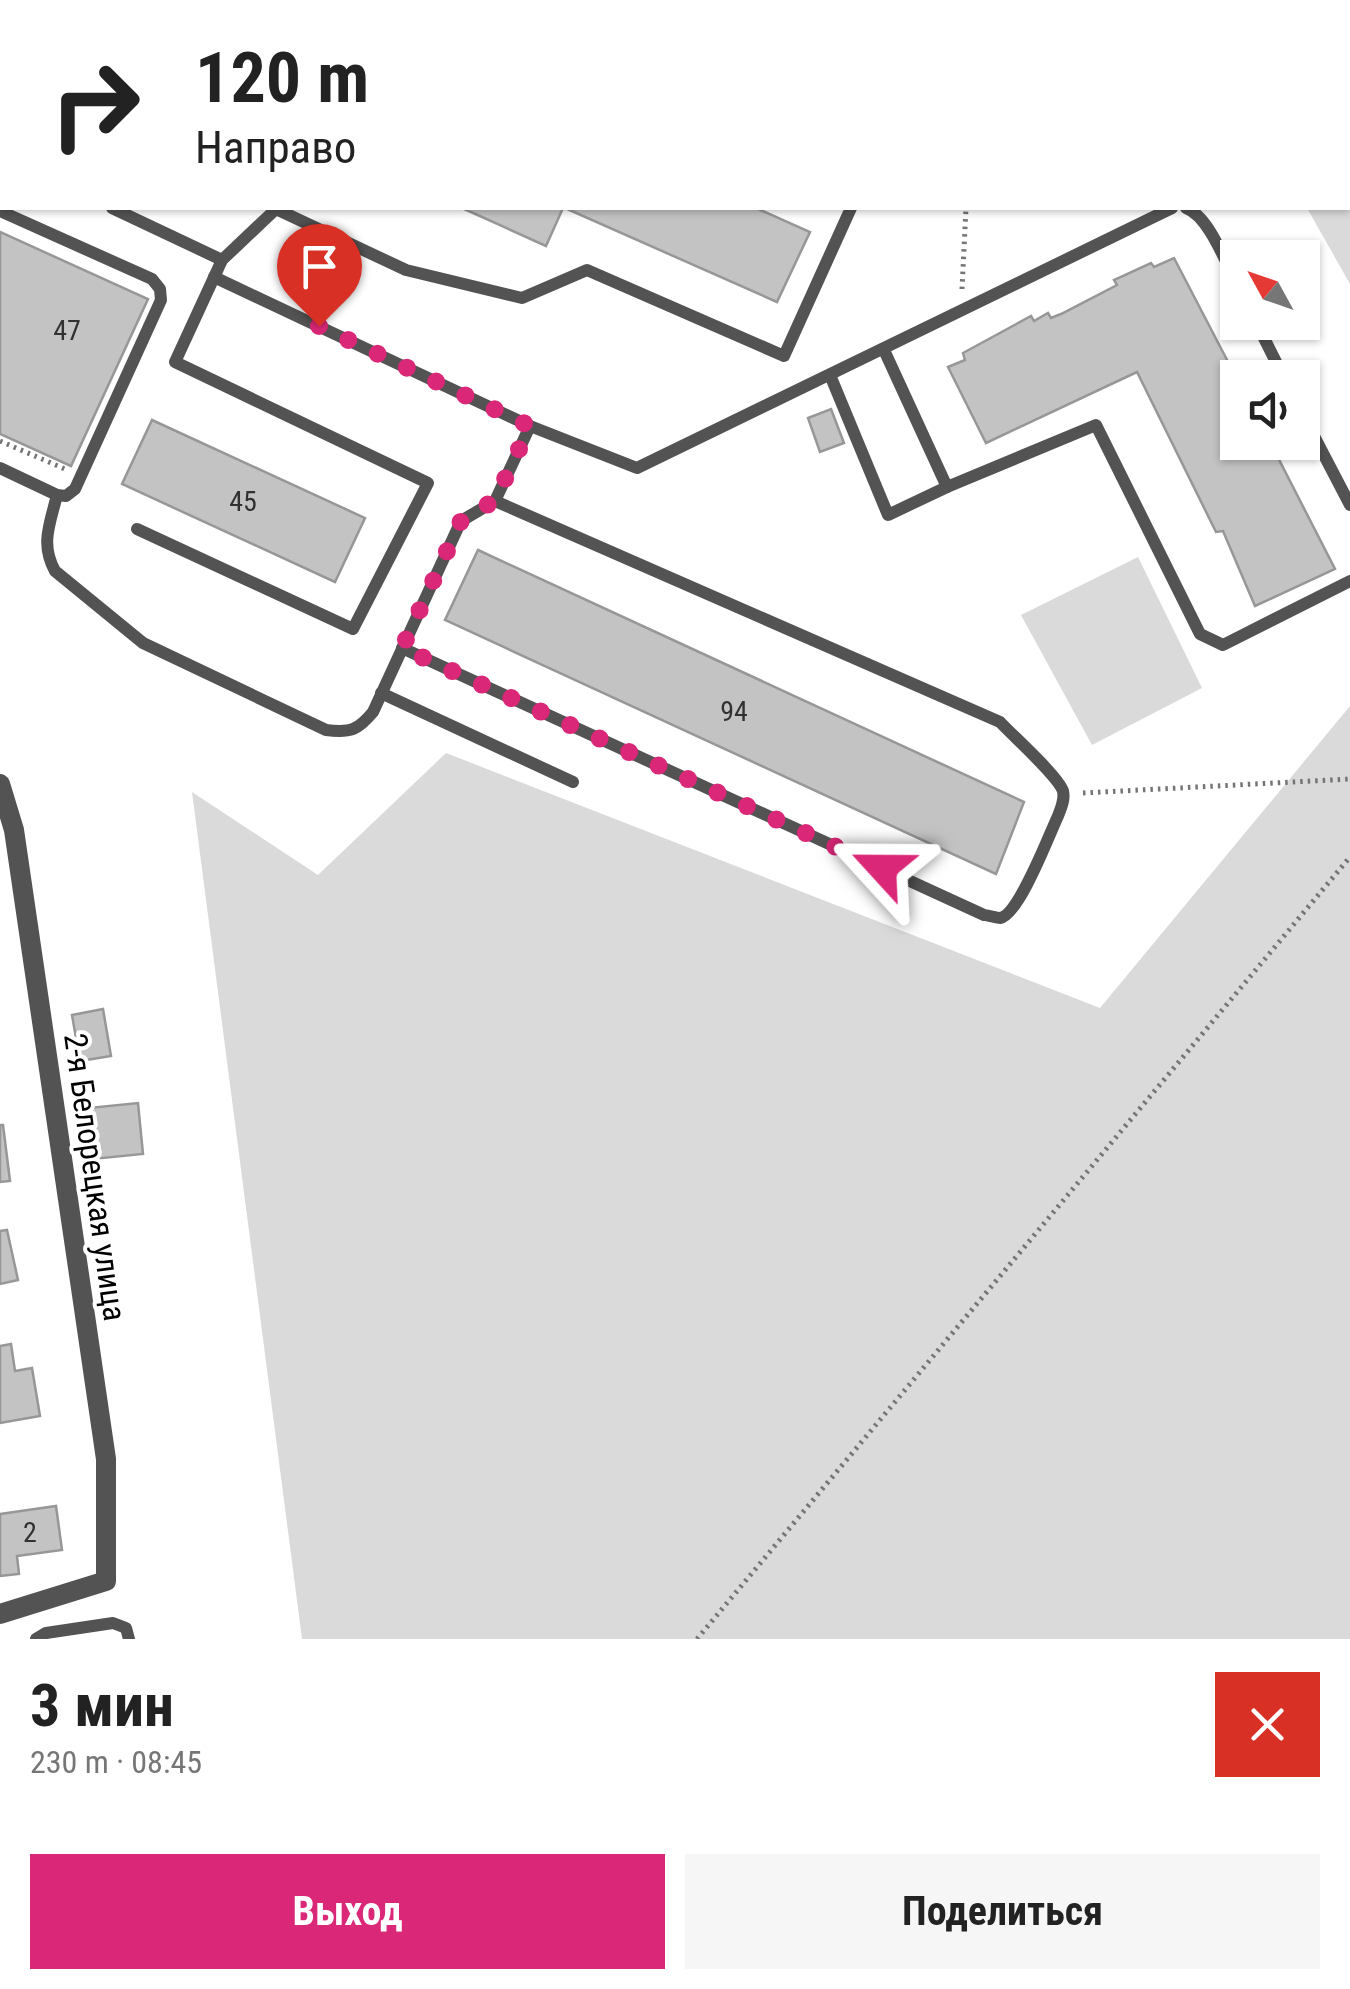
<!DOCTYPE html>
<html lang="ru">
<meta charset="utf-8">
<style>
:root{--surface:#fff;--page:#f6f6f6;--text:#222;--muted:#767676;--accent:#db2777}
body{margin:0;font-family:"Roboto Condensed",sans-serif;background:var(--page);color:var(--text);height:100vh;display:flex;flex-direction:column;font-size:38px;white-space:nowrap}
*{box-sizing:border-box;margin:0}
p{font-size:32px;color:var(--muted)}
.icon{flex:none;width:55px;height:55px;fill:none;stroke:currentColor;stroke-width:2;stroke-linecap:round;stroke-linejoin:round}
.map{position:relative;height:1639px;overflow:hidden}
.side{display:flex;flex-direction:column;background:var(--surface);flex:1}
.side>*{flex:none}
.guide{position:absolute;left:0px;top:0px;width:1350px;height:210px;box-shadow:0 2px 8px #0004;background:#fff;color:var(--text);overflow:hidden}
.needle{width:65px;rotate:310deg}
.buttons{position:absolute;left:1220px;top:240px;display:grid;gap:20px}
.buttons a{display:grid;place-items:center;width:100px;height:100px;border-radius:0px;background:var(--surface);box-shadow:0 2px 8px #0004;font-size:50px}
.pin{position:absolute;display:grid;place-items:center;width:85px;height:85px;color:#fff;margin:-102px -42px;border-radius:50% 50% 50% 0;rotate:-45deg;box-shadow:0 0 10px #0007}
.pin .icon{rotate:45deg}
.me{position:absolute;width:110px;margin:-55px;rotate:294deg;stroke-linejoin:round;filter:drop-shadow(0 0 8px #0008)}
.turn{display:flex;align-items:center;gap:35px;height:210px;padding:0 30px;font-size:45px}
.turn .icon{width:130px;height:130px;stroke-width:2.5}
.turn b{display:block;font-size:70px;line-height:85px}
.round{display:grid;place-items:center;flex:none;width:105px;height:105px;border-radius:0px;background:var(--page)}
.headline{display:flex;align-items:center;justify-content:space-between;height:170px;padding:0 30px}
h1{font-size:60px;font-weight:700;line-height:75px}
.primary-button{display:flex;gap:20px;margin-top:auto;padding:20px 30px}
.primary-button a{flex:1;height:115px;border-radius:0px;background:var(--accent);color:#fff;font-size:40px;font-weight:700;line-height:115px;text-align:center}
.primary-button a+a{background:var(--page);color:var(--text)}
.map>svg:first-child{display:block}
.green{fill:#dadada}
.building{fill:#c3c3c3;stroke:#979797;stroke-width:2.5}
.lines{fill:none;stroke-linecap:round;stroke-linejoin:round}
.path{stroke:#757575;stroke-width:5;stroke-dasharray:2.5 5;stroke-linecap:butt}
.service{stroke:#535353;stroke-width:12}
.minor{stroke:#535353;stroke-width:20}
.route{stroke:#db2777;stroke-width:18;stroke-dasharray:0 32.4}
.labels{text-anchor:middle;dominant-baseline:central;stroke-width:8;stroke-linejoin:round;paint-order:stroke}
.number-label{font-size:28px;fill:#313131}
.street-label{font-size:32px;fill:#000;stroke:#fff}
</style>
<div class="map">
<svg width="1350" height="1639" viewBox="0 0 1350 1639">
<rect width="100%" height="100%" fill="#fff"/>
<g class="green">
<polygon points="635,0 979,0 980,2 640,2"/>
<polygon points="1283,0 1350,0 1350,284 1307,208 1348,208 1348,2 1283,2"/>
<polygon points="1138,557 1202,688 1092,745 1021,615"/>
<polygon points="1350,706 1350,1639 302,1639 192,792 318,875 446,753 1100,1008"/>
</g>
<g class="building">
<polygon points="66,0 138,0 137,2 65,2"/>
<polygon points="310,0 445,0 450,2 309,2"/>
<polygon points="462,208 563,208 546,246"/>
<polygon points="565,208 756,208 810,232 777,302"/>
<polygon points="0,232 148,299 71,466 0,434"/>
<polygon points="1174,258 1238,381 1238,442 1270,442 1335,569 1255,606 1223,531 1216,532 1137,372 986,443 948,367 965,360 963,353 1031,316 1034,321 1048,313 1051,318 1061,314 1117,285 1114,280 1151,263 1154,267"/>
<polygon points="831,409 844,443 820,452 808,418"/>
<polygon points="152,420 365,518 335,582 122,484"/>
<polygon points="478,550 1024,802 996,874 445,620"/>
<polygon points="103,1009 111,1056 80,1061 72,1015"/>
<polygon points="138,1103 143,1154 93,1159 88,1108"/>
<polygon points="0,1125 3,1125 10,1181 0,1182"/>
<polygon points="7,1230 18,1280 0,1284 0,1231"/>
<polygon points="11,1344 15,1371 32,1368 40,1416 0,1423 0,1346"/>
<polygon points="56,1506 62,1550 17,1556 19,1574 0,1576 0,1514"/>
</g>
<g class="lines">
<g class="path">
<polyline points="1006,0 1009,2"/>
<polyline points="1066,2 1068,0"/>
<polyline points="1127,2 1129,0"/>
<polyline points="1348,179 1350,181"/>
<polyline points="962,289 966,208"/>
<polyline points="0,441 65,469"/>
<polyline points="1083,793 1350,779"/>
<polyline points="697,1639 1350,857"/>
</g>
<g class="service">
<polyline points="49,2 51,0"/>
<polyline points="192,2 193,0"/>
<polyline points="0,111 2,105"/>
<polyline points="0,157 2,158"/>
<polyline points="112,208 222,260"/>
<path d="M 1186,208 C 1209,216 1226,264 1238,286"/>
<polyline points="276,209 406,270 522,298 587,270 784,356 851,208"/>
<polyline points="0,211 152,279 160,289 161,300 75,489 66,496 57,495 0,468"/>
<polyline points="1256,322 1284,378"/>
<polyline points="884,350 947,487 1096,425 1200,634 1223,645 1350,581"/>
<polyline points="830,375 888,515 947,487"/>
<polyline points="1302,413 1350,505"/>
<polyline points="530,426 637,468 1172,208"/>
<path d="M 57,495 C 50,524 40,544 55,571 L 143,643 L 326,730 C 351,733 358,730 373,712 L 461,521 L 495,501 L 530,426 L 214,277"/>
<polyline points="137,529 353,629 428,483 175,362 222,260 277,208"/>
<path d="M 402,648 L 984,915 C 987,915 997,918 1000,918 C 1019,915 1049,835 1058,816 C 1061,808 1065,800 1063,791 C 1058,776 1013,736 1000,722 L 495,501"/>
<polyline points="381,693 573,782"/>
<polyline points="36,1639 46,1633 113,1623 126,1628 129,1639"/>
</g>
<polyline class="minor" points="0,784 14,830 106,1459 106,1581 0,1614"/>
</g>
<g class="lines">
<polyline class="route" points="319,326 530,426 495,500 461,521 402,648 882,868"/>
</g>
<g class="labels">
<g class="number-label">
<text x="67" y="330">47</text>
<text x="243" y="501">45</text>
<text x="734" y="711">94</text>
<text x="30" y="1532">2</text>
</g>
<g class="street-label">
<text transform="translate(95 1177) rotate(82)">2-я Белорецкая улица</text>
</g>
</g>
</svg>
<div class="buttons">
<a><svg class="needle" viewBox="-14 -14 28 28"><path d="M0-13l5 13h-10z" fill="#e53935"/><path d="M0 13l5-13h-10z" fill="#767676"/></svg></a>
<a><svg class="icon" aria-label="sound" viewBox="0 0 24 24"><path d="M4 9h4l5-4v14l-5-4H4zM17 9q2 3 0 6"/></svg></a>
</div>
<div class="pin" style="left:319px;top:326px;background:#d93025"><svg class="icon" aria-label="arrive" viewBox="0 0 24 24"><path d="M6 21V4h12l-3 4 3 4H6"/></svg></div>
<svg class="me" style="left:882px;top:868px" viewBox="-20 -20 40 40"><path d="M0-17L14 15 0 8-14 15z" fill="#db2777" stroke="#fff" stroke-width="4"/></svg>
<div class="guide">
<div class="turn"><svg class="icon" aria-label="right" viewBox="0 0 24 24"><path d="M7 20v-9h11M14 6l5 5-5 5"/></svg><div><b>120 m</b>Направо</div></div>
</div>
</div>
<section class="side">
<div class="headline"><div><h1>3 мин</h1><p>230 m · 08:45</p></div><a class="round" style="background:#d93025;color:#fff"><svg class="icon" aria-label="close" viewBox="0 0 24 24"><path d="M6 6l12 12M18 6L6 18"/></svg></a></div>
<div class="primary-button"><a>Выход</a><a>Поделиться</a></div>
</section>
